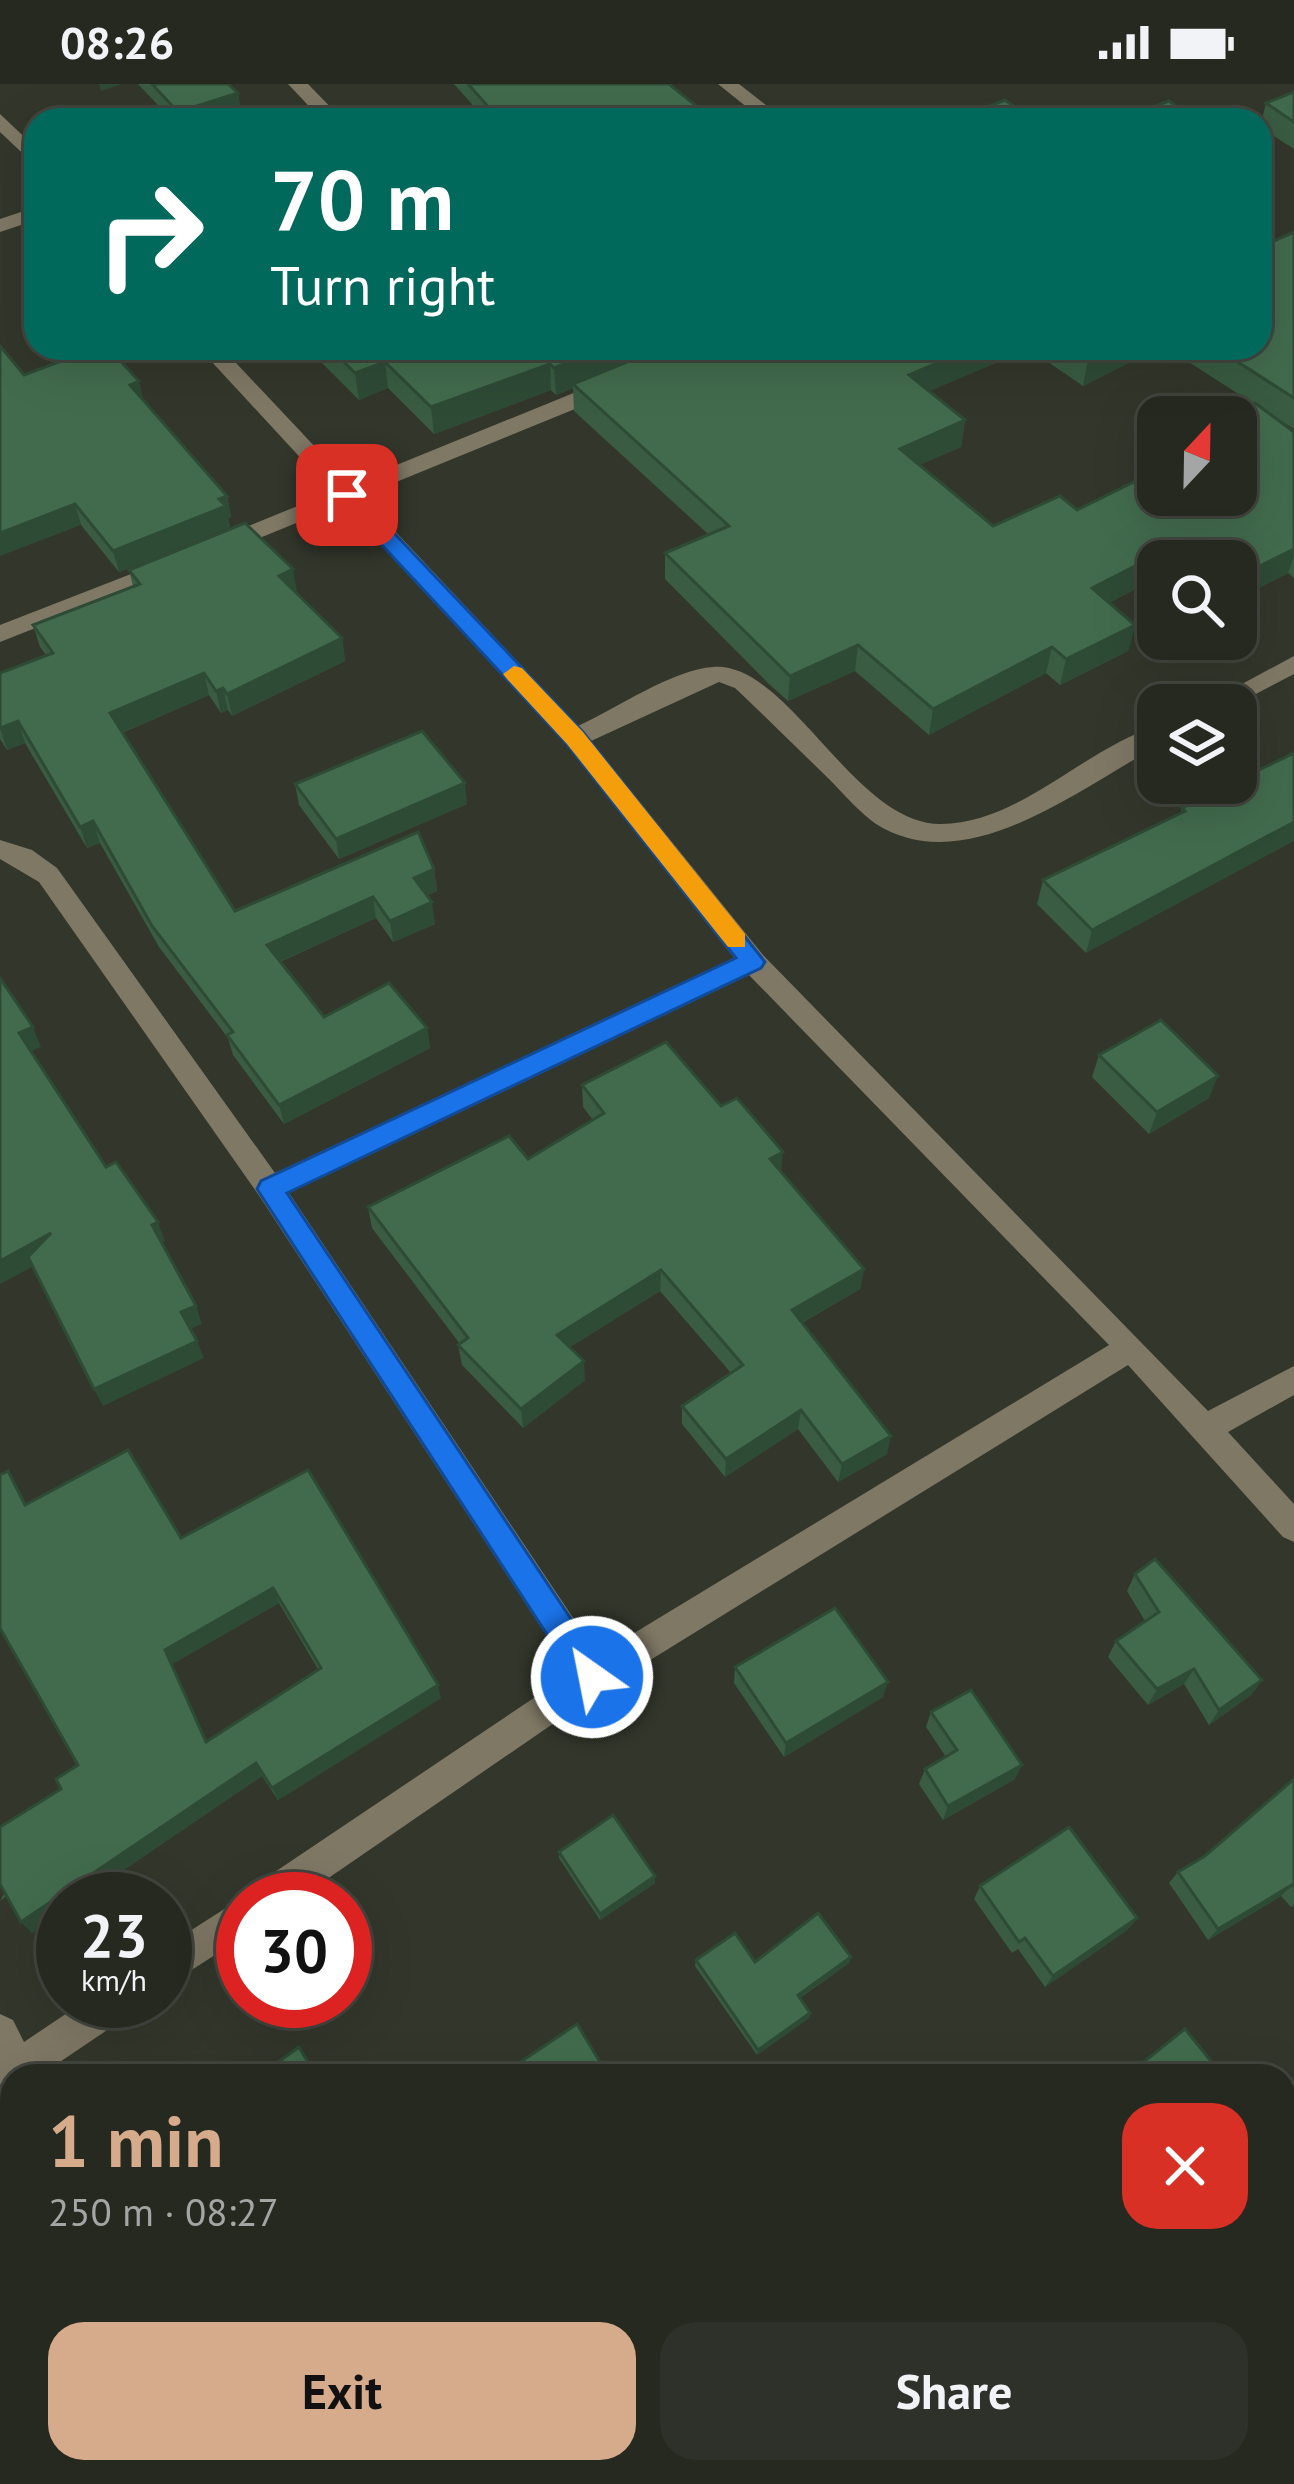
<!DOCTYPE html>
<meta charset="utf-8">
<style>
:root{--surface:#262920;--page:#2e3129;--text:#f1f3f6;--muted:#a4a6a5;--line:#42453e;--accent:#d6ab8b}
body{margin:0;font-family:"PT Sans",sans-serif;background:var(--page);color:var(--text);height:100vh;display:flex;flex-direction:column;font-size:45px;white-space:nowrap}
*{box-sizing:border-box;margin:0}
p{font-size:39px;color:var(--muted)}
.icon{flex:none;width:66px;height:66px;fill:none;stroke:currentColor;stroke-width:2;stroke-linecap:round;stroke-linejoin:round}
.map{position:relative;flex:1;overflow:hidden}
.side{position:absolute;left:0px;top:1980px;width:1296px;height:420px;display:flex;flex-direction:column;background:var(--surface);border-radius:36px 36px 0 0;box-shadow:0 12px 48px #0002,0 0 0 3px var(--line)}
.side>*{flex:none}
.guide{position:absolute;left:24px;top:24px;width:1248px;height:252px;border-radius:36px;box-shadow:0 12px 48px #0002,0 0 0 3px var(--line);background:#00695c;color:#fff;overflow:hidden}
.needle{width:78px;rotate:22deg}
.tools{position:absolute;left:1137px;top:312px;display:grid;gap:24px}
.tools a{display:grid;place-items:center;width:120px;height:120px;border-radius:24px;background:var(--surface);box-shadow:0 12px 48px #0002,0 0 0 3px var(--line);font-size:60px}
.speed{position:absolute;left:36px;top:1788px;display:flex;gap:24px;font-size:60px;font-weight:700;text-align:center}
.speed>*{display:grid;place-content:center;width:156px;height:156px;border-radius:50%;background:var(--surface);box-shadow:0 12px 48px #0002,0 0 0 3px var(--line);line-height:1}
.speed small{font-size:30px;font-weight:400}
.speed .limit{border:18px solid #d22;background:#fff;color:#111}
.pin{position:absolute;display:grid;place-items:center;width:102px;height:102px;color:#fff;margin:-51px;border-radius:24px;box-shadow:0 6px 18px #0006}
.me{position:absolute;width:132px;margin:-66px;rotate:327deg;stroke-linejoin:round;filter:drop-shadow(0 0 9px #0008)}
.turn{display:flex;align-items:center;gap:42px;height:252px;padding:0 48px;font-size:54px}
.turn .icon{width:156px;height:156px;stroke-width:2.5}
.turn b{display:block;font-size:84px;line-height:102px}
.round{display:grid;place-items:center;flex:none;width:126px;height:126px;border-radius:36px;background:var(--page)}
.overview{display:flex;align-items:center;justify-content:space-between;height:204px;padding:0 48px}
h1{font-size:72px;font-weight:600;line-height:90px;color:var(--accent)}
.button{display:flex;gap:24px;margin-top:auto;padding:24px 48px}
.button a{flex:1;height:138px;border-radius:36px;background:var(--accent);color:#111;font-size:48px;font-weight:600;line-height:138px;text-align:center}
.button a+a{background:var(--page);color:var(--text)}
.status{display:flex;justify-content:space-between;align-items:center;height:84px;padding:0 60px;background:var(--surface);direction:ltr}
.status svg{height:33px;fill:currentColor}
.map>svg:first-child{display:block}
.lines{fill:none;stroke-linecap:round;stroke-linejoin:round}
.minor{fill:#7f7865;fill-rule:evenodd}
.wall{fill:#395c42;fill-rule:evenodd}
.shaded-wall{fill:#2e4b36}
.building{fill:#426b4d;stroke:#2e4b36;stroke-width:3;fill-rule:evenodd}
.route{fill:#1a73e8;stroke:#114b97;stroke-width:3}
.slow{fill:#f59e0b}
</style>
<div class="status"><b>08:26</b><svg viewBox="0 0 49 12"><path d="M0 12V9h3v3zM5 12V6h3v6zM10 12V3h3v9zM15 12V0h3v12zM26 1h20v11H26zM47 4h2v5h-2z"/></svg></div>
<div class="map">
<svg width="1294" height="2400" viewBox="0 0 1294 2400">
<rect width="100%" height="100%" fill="#33372b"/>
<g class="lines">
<g class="minor">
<polygon points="288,0 308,0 343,36 322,36"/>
<polygon points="718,0 739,0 785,36 763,36"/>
<polygon points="0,30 36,64 36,82 0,48"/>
<polygon points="36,123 36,136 0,148 0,135"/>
<path d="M 199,264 L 222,264 L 350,400 L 603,297 L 619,297 L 619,307 L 362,412 L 578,642 C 615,625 674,585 713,583 C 789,577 854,741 941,740 C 1021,739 1084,664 1158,642 L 1158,662 C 1079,704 967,797 876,740 C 859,728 844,710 829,695 C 798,665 767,634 735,604 L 719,598 L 591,657 L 763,871 L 1208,1327 L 1294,1282 L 1294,1311 L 1228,1348 L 1294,1420 L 1294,1458 L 1283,1453 L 1128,1281 L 605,1604 L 298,1815 L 249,1815 L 254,1802 L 571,1589 L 260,1113 L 39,798 L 0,775 L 0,756 L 32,766 L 57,784 L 275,1089 L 735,875 L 566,660 L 343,420 L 225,468 L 209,468 L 209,458 L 332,408 ZM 749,891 L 1109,1261 L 598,1571 L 289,1109 Z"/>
<polygon points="167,476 179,484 175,489 0,558 0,541"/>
<polygon points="1294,572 1294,590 1235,621 1203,621"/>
<polygon points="243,1813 248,1815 243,1815 243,1853 165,1903 165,1863"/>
<polygon points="85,1917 136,1917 131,1930 39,1992 12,1992 12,2010 0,2015 0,1930 13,1936 24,1958"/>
<polygon points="792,2388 844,2388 839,2400 787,2400"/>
<polygon points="1055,2388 1102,2388 1107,2400 1060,2400"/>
</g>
</g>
<g class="wall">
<polygon points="138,0 228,0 238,9 241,29 219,36 172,36"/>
<polygon points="454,0 669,0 714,36 486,36"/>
<polygon points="1294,8 1294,65 1260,43 1266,19"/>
<polygon points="1294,148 1294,345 1264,326 1294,348 1294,494 1288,489 1236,516 1236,477 1158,477 1158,493 1109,519 1135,541 1128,567 1060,601 1046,589 929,651 855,587 788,617 769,600 665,495 665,469 708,450 574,327 573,304 556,311 551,306 434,350 388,304 359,316 320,277 318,264 1158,264 1083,302 1029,265 929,307 965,336 961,363 919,381 993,442 1158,411 1254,320 1167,264 1260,264"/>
<polygon points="24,291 143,316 227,412 231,433 228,434 230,443 119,488 81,441"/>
<polygon points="129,486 297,508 295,509 342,554 345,577 232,632 228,626 221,629 209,611 122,649 235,827 434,785 437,807 427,811 435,840 393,858 376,834 280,878 324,933 427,944 430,964 284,1040 233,971 228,954 159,863 100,759 87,764 25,659 7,666 0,655 0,589 46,571 40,563 33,541 133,502"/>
<polygon points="1232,699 1086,869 1037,820 1043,796 1180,730 1182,724"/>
<polygon points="295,700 467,720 339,775 299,721"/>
<polygon points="1099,971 1209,1014 1149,1050 1092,993"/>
<polygon points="582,1001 721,1022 781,1088 864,1185 860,1205 802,1239 887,1370 838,1398 798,1345 725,1393 682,1340 682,1322 731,1289 660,1207 570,1263 585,1296 523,1344 462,1281 458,1261 460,1260 372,1144 368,1123 528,1075 593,1036 583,1023"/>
<path d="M 308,1386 L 441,1614 L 278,1716 L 262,1692 L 81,1815 L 63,1815 L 63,1827 L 32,1849 L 7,1812 L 0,1817 L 61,1705 L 78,1681 L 18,1404 L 26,1420 L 181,1454 ZM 279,1519 L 318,1585 L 207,1657 L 172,1580 Z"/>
<polygon points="1135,1490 1262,1596 1251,1611 1209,1641 1184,1600 1148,1621 1108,1573 1116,1557 1145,1537 1127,1507"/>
<polygon points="735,1583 883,1613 784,1673 734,1599"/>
<polygon points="931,1628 1015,1695 943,1736 919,1700 925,1685 946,1673 926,1643"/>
<polygon points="1294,1695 1294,1821 1291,1823 1281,1812 1208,1856 1169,1799 1178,1788 1205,1772"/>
<polygon points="559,1768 655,1792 655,1799 600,1836 559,1774"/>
<polygon points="980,1802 1137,1834 1127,1846 1045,1903 1018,1865 1012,1869 974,1815"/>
<polygon points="851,1873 849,1879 800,1914 810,1929 809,1934 757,1971 695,1882 696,1876 755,1878"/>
</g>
<g class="shaded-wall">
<polygon points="99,0 122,0 101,7"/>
<polygon points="238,9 241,29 219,36 180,36 178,28"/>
<polygon points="604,264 671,264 573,300 573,304 556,311 554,284"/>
<polygon points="973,264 1029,264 905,318 909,291"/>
<polygon points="1110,264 1158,264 1083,302 1088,275"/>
<polygon points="385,278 388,304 359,316 355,289"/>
<polygon points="550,280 551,306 434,350 431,323"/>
<polygon points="139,297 144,318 130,301"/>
<polygon points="965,336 961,363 896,391 900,365"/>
<polygon points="227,412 231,433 228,434 230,443 119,488 113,467"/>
<polygon points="75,420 81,441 0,472 0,449"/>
<polygon points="1182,458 1176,477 1158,477 1158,493 1086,531 1092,504"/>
<polygon points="1294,465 1294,472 1288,489 1236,516 1236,494"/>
<polygon points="293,485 297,508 283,515 279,492"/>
<polygon points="1135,541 1128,567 1060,601 1066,575"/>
<polygon points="342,554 345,577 232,632 227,610"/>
<polygon points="858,561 855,587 788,617 790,592"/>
<polygon points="1052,563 1046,589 929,651 933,625"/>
<polygon points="204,589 209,611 116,651 110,629"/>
<polygon points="223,604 228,626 221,629 216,607"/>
<polygon points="18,637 25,659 7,666 0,644"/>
<polygon points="465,699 467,720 339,775 336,755"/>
<polygon points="93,737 100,759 87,764 80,743"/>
<polygon points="1294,738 1294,757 1086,869 1092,846"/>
<polygon points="434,785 437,807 417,816 414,794"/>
<polygon points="373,813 376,834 272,881 267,861"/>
<polygon points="432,818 435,840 393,858 390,837"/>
<polygon points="33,943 41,963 28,969 19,949"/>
<polygon points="427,944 430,964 284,1040 279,1021"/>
<polygon points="1218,992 1209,1014 1149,1050 1157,1028"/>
<polygon points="783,1068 781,1089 770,1075"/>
<polygon points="158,1138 165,1157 160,1160 152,1141"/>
<polygon points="51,1149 60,1168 0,1200 0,1177"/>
<polygon points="864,1185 860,1205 789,1246 792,1226"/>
<polygon points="661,1186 660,1207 559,1270 557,1251"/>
<polygon points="196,1222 202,1240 188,1246 181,1228"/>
<polygon points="197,1257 204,1274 103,1322 94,1305"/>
<polygon points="584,1277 585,1296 523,1344 521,1325"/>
<polygon points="801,1326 798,1345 725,1393 726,1375"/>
<polygon points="891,1352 887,1370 838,1398 842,1380"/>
<polygon points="273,1504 279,1519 172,1580 213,1671 165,1566"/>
<polygon points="1194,1585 1184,1600 1148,1621 1157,1605"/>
<polygon points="1262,1596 1251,1611 1209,1641 1219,1626"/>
<polygon points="888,1598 883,1613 784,1673 786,1659"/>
<polygon points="438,1601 441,1614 278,1716 272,1704"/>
<polygon points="256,1679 262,1692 81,1815 63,1815 63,1827 32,1849 21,1838"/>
<polygon points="1022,1681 1015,1695 943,1736 948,1722"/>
<polygon points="655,1792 655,1799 600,1836 600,1830"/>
<polygon points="1292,1801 1281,1812 1208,1856 1218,1845"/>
<polygon points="1137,1834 1127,1846 1045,1903 1053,1892"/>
<polygon points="851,1873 849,1879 796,1916 798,1911"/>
<polygon points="810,1929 809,1934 757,1971 758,1966"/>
<polygon points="600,1978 601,1983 587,1992 579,1992"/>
<polygon points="12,2244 12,2256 0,2263 0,2252"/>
<polygon points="273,2388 280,2388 287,2400 280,2400"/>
</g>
<g class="building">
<polygon points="152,0 228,0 238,9 178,28"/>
<polygon points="468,0 669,0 714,36 500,36"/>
<polygon points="1294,8 1294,38 1266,19"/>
<polygon points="1005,16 1033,36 954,36"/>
<polygon points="1169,17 1196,36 1116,36"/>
<polygon points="1294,148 1294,314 1216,264 1260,264 1260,163"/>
<polygon points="0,262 24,291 96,264 108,264 139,297 130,301 227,412 219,415 226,422 113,467 75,420 0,449"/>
<polygon points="330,264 604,264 554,284 550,280 431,323 385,278 355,289"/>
<polygon points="661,264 973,264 909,291 965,336 900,365 993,442 1060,412 1077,426 1158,386 1158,411 1236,411 1236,333 1225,333 1255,319 1294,348 1294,465 1236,494 1236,477 1206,477 1182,458 1092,504 1135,541 1066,575 1052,563 933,625 858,561 790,592 665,469 729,442 573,300"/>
<polygon points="1072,264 1110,264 1088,275"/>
<polygon points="245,439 293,485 279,492 342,554 227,610 223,604 216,607 204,589 110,629 235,827 418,748 434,785 414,794 432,818 390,837 373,813 267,861 324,933 389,899 427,944 279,1021 227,951 233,948 152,842 93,737 80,743 18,637 0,644 0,589 53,569 33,541 140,500 129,486"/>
<polygon points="422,647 465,699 336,755 295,700"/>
<polygon points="1294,669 1294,738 1092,846 1043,796 1185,727 1182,724 1236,699 1236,697"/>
<polygon points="0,894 33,943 19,949 106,1083 116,1078 158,1138 152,1141 196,1222 181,1228 197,1257 94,1305 28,1173 51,1149 0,1177"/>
<polygon points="1161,936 1218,992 1157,1028 1099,971"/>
<polygon points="666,958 721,1022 737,1014 783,1068 770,1075 864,1185 792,1226 891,1352 842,1380 801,1326 726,1375 682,1322 743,1281 661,1186 557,1251 584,1277 521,1325 458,1261 468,1254 368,1123 509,1052 528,1075 604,1029 582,1001"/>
<path d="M 128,1366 L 181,1454 L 308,1386 L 438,1601 L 272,1704 L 256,1679 L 21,1838 L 0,1800 L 0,1743 L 61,1705 L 56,1695 L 78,1681 L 0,1544 L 0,1391 L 8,1387 L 25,1421 ZM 273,1504 L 321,1584 L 206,1658 L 165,1566 Z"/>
<polygon points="1155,1475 1262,1596 1219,1626 1194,1585 1157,1605 1116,1557 1159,1528 1135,1490"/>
<polygon points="835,1524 888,1598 786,1659 735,1583"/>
<polygon points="971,1606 1022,1681 948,1722 925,1685 957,1666 931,1628"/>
<polygon points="1294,1695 1294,1803 1292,1801 1218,1845 1178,1788 1205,1772"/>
<polygon points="613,1731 655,1792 600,1830 559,1768"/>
<polygon points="1069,1743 1137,1834 1053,1892 1025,1854 1019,1858 980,1802"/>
<polygon points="818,1829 851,1873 798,1911 810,1929 758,1966 696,1876 735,1849 755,1878"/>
<polygon points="577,1940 600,1978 579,1992 518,1992 513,1983"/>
<polygon points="1185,1945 1223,1992 1126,1992"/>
<polygon points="299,1963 316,1992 259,1992"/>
<polygon points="12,2163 12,2244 0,2252 0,2171"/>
<polygon points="182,2388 273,2388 280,2400 166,2400"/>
</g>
<polygon class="route" points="347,405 354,407 583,648 765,878 761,884 287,1109 603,1583 608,1593 603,1604 592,1608 582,1604 257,1105 261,1097 736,874 567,660 340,416 337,411"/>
<polygon class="slow" points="514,582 522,584 583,648 745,850 745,863 728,863 567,660 507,595 503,590"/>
</svg>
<div class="tools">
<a><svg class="needle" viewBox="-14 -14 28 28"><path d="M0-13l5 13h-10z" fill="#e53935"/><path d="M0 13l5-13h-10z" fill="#a4a6a5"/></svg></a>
<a><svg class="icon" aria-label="search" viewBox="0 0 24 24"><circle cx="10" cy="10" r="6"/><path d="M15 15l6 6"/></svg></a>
<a><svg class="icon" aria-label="layers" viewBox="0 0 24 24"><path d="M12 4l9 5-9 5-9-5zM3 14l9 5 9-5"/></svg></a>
</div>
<div class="speed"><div>23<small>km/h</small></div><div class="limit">30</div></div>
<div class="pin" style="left:347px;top:411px;background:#d93025"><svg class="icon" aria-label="arrive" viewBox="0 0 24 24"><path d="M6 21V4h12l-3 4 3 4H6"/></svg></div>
<svg class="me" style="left:592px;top:1593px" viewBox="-20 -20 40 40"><circle r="17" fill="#1a73e8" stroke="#fff" stroke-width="3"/><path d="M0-11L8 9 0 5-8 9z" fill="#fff"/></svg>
<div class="guide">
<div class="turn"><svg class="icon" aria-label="right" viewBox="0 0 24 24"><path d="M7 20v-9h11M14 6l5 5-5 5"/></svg><div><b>70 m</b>Turn right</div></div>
</div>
<section class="side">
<div class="overview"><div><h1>1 min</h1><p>250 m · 08:27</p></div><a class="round" style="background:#d93025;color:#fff"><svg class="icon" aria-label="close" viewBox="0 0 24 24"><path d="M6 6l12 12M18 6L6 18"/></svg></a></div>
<div class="button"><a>Exit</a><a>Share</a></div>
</section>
</div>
